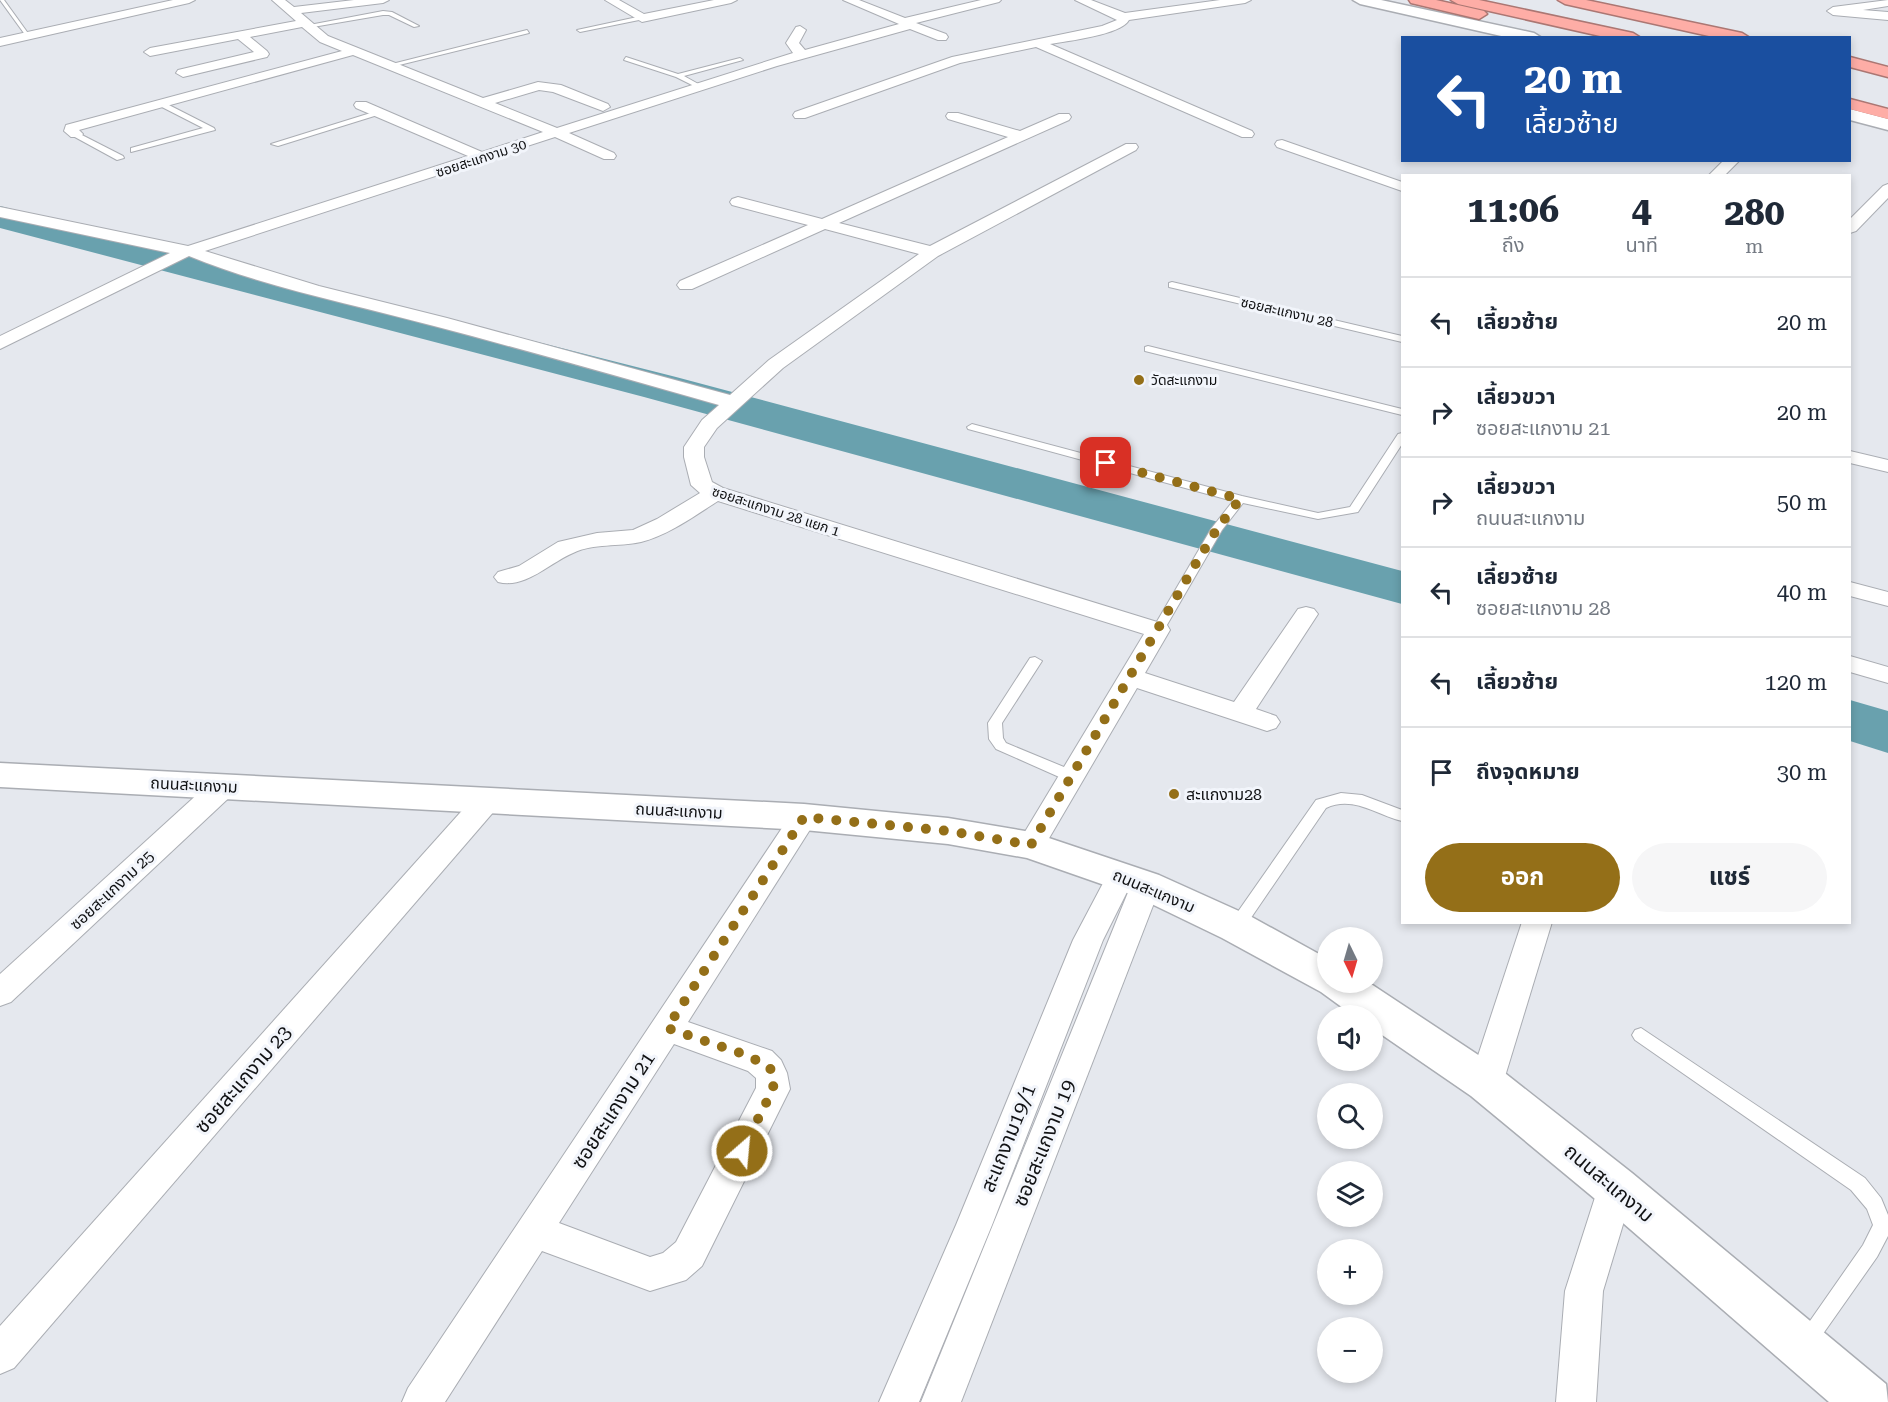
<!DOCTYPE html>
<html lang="th">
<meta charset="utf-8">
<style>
:root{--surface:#fff;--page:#f6f6f7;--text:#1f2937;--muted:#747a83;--line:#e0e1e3;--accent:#946f18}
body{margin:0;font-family:"Roboto Serif","Noto Sans Thai",serif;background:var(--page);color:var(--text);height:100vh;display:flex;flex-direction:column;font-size:22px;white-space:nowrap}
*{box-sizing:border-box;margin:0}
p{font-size:20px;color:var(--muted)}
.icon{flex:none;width:33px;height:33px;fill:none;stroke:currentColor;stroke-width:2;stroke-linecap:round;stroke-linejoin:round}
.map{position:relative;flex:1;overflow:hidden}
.details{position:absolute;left:1401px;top:174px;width:450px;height:750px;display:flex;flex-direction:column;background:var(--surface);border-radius:0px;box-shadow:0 3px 9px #0003}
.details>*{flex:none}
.guide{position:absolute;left:1401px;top:36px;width:450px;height:126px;border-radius:0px;box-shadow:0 3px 9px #0003;background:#1a4fa0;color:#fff;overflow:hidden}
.needle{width:39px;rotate:175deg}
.tools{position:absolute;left:1317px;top:927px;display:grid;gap:12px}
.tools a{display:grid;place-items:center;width:66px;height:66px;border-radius:50%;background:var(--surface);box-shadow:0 3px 9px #0003;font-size:30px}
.pin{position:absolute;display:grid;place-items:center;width:51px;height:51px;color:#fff;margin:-26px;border-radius:12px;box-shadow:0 3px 9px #0006}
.me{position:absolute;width:66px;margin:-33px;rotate:27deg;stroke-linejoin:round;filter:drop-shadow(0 0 4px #0008)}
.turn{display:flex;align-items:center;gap:21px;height:126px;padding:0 24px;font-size:27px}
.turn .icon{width:78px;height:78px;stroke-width:2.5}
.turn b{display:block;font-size:42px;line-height:51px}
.eta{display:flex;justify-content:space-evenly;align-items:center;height:102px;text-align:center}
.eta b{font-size:36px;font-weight:700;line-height:42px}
.cta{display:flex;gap:12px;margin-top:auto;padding:12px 24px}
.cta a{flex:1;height:69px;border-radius:36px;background:var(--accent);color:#fff;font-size:24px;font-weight:700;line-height:69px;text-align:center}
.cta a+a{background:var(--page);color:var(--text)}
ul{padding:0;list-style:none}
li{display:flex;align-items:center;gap:18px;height:90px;padding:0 24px;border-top:2px solid var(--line)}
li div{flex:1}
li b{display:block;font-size:22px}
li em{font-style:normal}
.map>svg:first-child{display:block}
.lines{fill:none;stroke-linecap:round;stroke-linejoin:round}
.river{fill:#69a1ae;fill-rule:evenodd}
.lane-casing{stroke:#aaadb3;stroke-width:2}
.street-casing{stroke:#aaadb3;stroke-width:2}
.secondary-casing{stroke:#aaadb3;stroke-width:3}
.highway-casing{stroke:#ab7773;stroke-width:3}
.lane{fill:#fff;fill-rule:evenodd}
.street{fill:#fff;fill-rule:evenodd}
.secondary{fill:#fff;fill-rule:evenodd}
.highway{fill:#feada6;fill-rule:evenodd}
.route{stroke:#946f18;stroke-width:10;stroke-dasharray:0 18}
.poi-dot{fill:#946f18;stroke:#f2f5fb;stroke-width:2}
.labels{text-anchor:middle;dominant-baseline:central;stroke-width:6;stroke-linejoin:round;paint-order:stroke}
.far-street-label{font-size:14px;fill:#111214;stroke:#f2f5fb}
.far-poi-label{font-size:14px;fill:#111214;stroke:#f2f5fb;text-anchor:start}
.street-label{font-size:16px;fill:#111214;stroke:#f2f5fb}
.poi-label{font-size:16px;fill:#111214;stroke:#f2f5fb;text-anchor:start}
.near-street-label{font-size:20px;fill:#111214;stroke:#f2f5fb}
</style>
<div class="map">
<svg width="1888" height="1402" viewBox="0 0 1888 1402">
<rect width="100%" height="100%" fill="#e5e8ee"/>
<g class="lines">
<g class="river">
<polygon points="0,206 676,377 1402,571 1402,604 644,397 0,228"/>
<polygon points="1850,700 1888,711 1888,753 1850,741"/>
</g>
<g class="lane-casing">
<g id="lane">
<polygon points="0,0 4,0 30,36 26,36"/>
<polygon points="383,11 392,12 419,26 414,27 389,15 383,15 307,28 304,26"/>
<polygon points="642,16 644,19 580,32 577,30"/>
<polygon points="527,30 529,33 387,68 384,66"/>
<polygon points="626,57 678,74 740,58 743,60 684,76 702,86 702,88 700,89 676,77 624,60"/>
<polygon points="161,101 214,128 215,130 131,152 131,148 203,128 158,105 157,103"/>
<polygon points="377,111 384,113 278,146 271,144"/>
<polygon points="76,132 123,156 124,158 117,160 73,136 73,132"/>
<polygon points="1172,282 1402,336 1402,342 1169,287 1169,283"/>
<polygon points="1148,346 1402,409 1402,415 1145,351 1145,347"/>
<polygon points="972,424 1242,496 1318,513 1350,507 1398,434 1402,433 1402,444 1358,512 1318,519 1243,503 1222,530 1164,630 1158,634 1152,630 1211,529 1233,501 968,429 967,427"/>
<polygon points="1035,657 1042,661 1002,723 1003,738 1006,743 1076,772 1078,776 1076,780 1066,780 996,749 989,739 988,723 1030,658"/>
<path d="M 1341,793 L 1362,795 L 1402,810 L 1402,821 C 1377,815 1353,795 1326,808 L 1242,931 L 1236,933 L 1230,931 L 1228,927 L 1230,923 L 1316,800 Z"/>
<polygon points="1641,1028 1865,1178 1881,1198 1888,1215 1888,1236 1877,1257 1813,1348 1806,1351 1799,1348 1796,1341 1863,1245 1873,1225 1867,1209 1851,1190 1635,1040 1632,1035 1635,1030"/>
</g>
</g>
<g class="street-casing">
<g id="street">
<polygon points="173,0 195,0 189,3 0,46 0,38"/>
<path d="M 272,0 L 285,0 L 294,7 L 354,0 L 389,0 L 383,3 L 301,13 L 328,36 L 483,98 L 538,82 L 561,85 L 608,104 L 610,107 L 603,111 L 553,92 L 539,90 L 495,103 L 557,128 L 793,53 L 786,43 L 796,27 L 800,26 L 806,30 L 799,43 L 805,50 L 899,24 L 843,0 L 859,0 L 905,18 L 981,0 L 1001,0 L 999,2 L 916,23 L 946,34 L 948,37 L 946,40 L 938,40 L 910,29 L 777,66 L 569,133 L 614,153 L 616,156 L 614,159 L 604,159 L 555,137 L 205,251 L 319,286 L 447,318 L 730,395 L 769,360 L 919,254 L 825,229 L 692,289 L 680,289 L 677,285 L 680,281 L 808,225 L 732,205 L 730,202 L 732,199 L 738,197 L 822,219 L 1008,137 L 948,119 L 946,116 L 948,113 L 958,113 L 1020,131 L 1059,114 L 1069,114 L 1071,117 L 1069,120 L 839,223 L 930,246 L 1126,144 L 1136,144 L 1138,147 L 1136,150 L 938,256 L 783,368 L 717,428 L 704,447 L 704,457 L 712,482 L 723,488 L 1167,625 L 1170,630 L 1145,673 L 1234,702 L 1298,609 L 1306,607 L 1314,609 L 1318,614 L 1256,709 L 1276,716 L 1280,722 L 1276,728 L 1267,731 L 1258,728 L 1137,688 L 1041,852 L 1031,855 L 1021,852 L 1017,845 L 1144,634 L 718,501 C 694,516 669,535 641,542 C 619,547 594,543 573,553 C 549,563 526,589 498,582 L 494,577 L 498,572 L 519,566 L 558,542 L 597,533 L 633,530 L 657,519 L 700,493 L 691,485 L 684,457 L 684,447 L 702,420 L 719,405 C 624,378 529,351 434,326 C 352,304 267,288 189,256 L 0,349 L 0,336 L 170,253 L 0,217 L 0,207 L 188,246 L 468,156 L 356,108 L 354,105 L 356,102 L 366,102 L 482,152 L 543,132 L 353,55 L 79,130 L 83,134 L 81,137 L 71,137 L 64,131 L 66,125 L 342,51 L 320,42 L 302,27 L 250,37 L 267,51 L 269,54 L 267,57 L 183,77 L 176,73 L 178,70 L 254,52 L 238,39 L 150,56 L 144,52 L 150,48 L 296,21 Z"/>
<polygon points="605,0 619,0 644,14 714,0 737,0 731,3 642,22"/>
<path d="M 1075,0 L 1091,0 L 1125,13 L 1220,0 L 1251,0 L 1245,3 L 1129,20 C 1121,35 1067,41 1050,44 L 1252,131 L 1254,134 L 1252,137 L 1242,137 L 1036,47 L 960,63 L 805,118 L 795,118 L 793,115 L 795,112 L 952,57 L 1102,26 L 1117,20 Z"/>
<polygon points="1888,0 1888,6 1863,10 1888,12 1888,20 1833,15 1827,11 1833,7"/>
<polygon points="1282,140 1402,182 1402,191 1277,147 1275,144 1277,141"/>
<polygon points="1724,160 1740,160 1724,176 1708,176"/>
<polygon points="1888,184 1888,198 1856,231 1850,233 1850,219 1883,186"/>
<polygon points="1850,451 1888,460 1888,472 1850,463"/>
<polygon points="1850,582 1888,592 1888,606 1850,596"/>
<polygon points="1850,656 1888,667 1888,683 1850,672"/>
<polygon points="223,777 233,780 237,787 233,794 11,1002 0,1006 0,974 213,780"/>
<polygon points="486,792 496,795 500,802 496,809 14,1368 0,1374 0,1326 476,795"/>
<path d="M 804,807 L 814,810 L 818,817 L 688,1022 L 772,1051 L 781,1060 L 787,1073 L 790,1089 L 702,1266 L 686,1280 L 650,1291 L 542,1251 L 445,1402 L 402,1402 L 408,1388 L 794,810 ZM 674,1044 L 748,1071 L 756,1078 L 756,1088 L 676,1242 L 663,1253 L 650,1257 L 559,1223 Z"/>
<polygon points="1121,865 1131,868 1135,876 1103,940 992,1225 919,1402 879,1402 956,1225 1073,940 1111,868"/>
<polygon points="1146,874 1156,877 1161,885 961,1402 921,1402 1131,885 1136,877"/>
<polygon points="1522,922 1552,922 1503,1083 1498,1093 1486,1097 1474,1093 1469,1083"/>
<polygon points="1616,1172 1628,1177 1634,1188 1603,1291 1596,1402 1556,1402 1565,1291 1598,1188 1604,1177"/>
</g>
</g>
<g class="secondary-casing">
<g id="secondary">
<polygon points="1353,0 1381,0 1534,33 1542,38 1510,38 1360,4"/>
<polygon points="1850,109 1888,119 1888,130 1850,120"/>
<polygon points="0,763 804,804 948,818 1031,832 1159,875 1250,916 1328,959 1328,982 1368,982 1501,1070 1632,1173 1886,1384 1888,1402 1829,1402 1600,1203 1471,1096 1372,1028 1372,1016 1354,1016 1321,992 1222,938 1133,895 1027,858 948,844 804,830 0,787"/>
</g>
</g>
<g class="highway-casing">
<g id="highway">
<polygon points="1409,0 1436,0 1484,11 1487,14 1479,19 1411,3"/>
<polygon points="1451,0 1479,0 1633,33 1641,38 1609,38 1458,4"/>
<polygon points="1558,0 1586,0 1742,33 1750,38 1718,38 1565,4"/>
<polygon points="1850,57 1888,67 1888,77 1850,67"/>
<polygon points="1850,99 1888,109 1888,119 1850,109"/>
</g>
</g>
<use href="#lane" class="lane"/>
<use href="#street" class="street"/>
<use href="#secondary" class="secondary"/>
<use href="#highway" class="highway"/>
</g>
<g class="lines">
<polyline class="route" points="742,1151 773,1089 774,1078 770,1068 749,1056 667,1028 804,817 948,831 1031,845 1198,560 1217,529 1240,499 1106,463"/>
</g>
<g class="poi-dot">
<circle cx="1139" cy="380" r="6"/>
<circle cx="1174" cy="794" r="6"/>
</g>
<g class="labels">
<g class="far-street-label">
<text transform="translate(481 158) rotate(-18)">ซอยสะแกงาม 30</text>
<text transform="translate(1287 312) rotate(13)">ซอยสะแกงาม 28</text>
<text transform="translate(776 511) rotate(18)">ซอยสะแกงาม 28 แยก 1</text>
</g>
<g class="far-poi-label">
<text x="1151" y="380">วัดสะแกงาม</text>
</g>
<g class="street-label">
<text transform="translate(194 785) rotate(3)">ถนนสะแกงาม</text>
<text transform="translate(679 811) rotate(3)">ถนนสะแกงาม</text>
<text transform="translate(112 890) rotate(-43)">ซอยสะแกงาม 25</text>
<text transform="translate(1154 891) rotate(23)">ถนนสะแกงาม</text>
</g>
<g class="poi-label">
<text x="1186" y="794">สะแกงาม28</text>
</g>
<g class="near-street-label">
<text transform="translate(243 1079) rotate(-49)">ซอยสะแกงาม 23</text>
<text transform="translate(613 1110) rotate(-57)">ซอยสะแกงาม 21</text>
<text transform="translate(1008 1138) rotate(-68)">สะแกงาม19/1</text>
<text transform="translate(1044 1143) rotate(-68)">ซอยสะแกงาม 19</text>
<text transform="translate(1609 1183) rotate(40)">ถนนสะแกงาม</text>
</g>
</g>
</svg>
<div class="tools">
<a><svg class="needle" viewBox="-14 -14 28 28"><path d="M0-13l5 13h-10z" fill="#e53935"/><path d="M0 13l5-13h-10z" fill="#747a83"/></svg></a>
<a><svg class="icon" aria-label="sound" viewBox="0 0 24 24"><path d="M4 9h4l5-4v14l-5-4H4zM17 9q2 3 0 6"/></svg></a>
<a><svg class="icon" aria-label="search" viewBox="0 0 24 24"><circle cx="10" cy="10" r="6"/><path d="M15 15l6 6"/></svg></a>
<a><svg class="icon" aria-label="layers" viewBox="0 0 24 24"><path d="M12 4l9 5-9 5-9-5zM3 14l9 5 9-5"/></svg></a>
<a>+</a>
<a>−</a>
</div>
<div class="pin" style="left:1106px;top:463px;background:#d93025"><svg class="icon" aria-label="arrive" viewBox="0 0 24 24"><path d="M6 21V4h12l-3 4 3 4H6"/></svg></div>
<svg class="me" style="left:742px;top:1151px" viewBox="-20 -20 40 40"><circle r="17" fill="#946f18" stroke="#fff" stroke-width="3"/><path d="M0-11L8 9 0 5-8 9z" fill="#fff"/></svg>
<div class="guide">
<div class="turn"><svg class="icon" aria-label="left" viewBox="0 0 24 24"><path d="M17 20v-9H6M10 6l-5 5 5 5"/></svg><div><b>20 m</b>เลี้ยวซ้าย</div></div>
</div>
<section class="details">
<div class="eta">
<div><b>11:06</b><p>ถึง</p></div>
<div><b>4</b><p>นาที</p></div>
<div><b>280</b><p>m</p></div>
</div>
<ul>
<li><svg class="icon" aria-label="left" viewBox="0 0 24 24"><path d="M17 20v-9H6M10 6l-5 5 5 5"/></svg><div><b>เลี้ยวซ้าย</b></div><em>20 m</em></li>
<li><svg class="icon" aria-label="right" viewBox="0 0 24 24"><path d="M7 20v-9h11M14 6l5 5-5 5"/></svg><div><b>เลี้ยวขวา</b><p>ซอยสะแกงาม 21</p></div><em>20 m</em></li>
<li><svg class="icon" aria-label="right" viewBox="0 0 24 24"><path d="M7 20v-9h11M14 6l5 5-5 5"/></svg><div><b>เลี้ยวขวา</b><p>ถนนสะแกงาม</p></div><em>50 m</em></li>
<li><svg class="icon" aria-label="left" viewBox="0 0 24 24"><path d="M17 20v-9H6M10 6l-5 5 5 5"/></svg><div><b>เลี้ยวซ้าย</b><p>ซอยสะแกงาม 28</p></div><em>40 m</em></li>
<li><svg class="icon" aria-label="left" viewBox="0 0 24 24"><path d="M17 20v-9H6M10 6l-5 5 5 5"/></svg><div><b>เลี้ยวซ้าย</b></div><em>120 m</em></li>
<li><svg class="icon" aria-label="arrive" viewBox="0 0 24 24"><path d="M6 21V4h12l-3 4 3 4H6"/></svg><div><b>ถึงจุดหมาย</b></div><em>30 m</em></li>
</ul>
<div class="cta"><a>ออก</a><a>แชร์</a></div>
</section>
</div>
